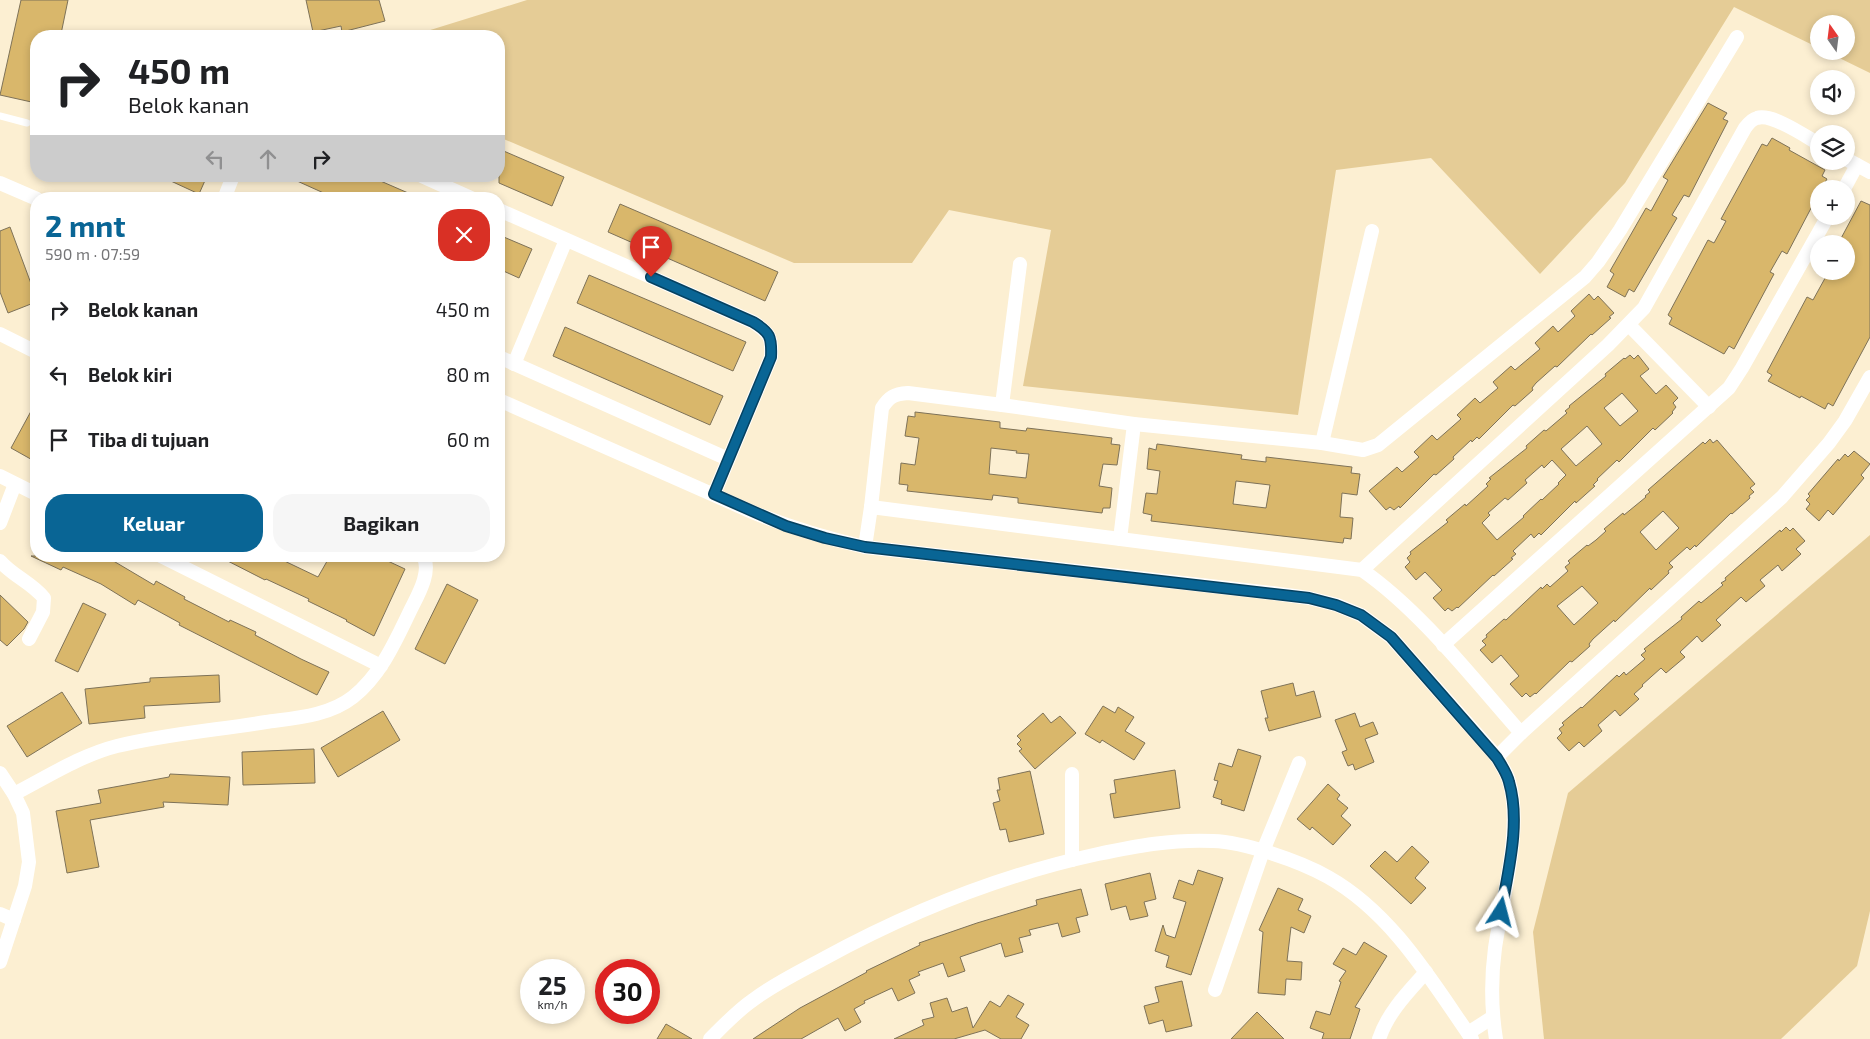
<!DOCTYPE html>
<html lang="id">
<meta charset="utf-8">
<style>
:root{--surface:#fff;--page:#f6f6f6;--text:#202124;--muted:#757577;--accent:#096595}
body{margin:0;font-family:"Exo 2",sans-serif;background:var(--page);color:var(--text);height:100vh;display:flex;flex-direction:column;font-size:19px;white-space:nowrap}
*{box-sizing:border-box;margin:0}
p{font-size:16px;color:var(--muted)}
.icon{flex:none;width:28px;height:28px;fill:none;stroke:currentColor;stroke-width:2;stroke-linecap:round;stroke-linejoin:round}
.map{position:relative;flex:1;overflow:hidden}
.sheet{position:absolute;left:30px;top:192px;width:475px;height:370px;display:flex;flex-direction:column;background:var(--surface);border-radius:20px;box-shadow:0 2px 8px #0003}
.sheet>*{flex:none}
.top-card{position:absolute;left:30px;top:30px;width:475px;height:152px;border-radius:20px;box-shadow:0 2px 8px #0003;background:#fff;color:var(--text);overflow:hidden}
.needle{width:32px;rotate:346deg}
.fabs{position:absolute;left:1810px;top:15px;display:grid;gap:10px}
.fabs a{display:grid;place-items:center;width:45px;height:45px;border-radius:50%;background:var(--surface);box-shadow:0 2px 8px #0003;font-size:25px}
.speed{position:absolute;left:520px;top:959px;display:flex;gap:10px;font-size:25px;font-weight:700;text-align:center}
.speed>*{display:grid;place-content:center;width:65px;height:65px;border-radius:50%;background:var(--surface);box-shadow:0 2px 8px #0003;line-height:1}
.speed small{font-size:12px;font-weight:400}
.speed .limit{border:8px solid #d22;background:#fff;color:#111}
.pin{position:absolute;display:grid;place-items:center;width:42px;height:42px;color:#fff;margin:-51px -21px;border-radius:50% 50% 50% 0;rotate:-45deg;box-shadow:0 0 5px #0007}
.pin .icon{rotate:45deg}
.me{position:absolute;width:55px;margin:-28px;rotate:9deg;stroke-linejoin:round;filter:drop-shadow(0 0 4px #0008)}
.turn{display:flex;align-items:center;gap:18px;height:105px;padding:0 15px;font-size:22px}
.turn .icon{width:65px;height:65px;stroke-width:2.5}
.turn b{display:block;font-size:35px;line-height:42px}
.lanes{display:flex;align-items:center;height:48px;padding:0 15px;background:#0003;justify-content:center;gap:25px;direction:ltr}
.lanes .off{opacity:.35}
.round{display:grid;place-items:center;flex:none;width:52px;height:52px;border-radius:20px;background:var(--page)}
.overview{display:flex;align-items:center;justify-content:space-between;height:85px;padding:0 15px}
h1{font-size:30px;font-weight:700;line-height:38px;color:var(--accent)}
.cta{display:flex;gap:10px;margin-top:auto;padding:10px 15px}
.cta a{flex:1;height:58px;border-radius:20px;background:var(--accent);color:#fff;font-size:20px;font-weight:700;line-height:58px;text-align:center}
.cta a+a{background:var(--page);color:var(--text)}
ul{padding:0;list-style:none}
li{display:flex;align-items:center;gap:15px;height:65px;padding:0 15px}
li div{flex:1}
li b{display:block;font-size:19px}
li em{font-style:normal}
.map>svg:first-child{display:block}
.green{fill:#e5cc96}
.building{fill:#d9b76b;stroke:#7e7258;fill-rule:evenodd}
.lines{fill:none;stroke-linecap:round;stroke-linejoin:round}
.lane{stroke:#fff;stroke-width:7}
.street{stroke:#fff;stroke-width:14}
.route-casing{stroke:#064261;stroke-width:12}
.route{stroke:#096595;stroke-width:9}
</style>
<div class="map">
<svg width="1870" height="1039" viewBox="0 0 1870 1039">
<rect width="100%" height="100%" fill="#fcefd2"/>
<g class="green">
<polygon points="527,0 1870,0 1870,73 1825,51 1846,51 1846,24 1819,24 1819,48 1734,7 1625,183 1540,274 1431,158 1336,170 1298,415 1023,386 1051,230 949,210 912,263 794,263 499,137 499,36 411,36"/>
<polygon points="1870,535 1870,911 1857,966 1781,1039 1544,1039 1533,932 1568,793"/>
</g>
<g class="building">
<polygon points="21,0 68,0 61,34 47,31 46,36 36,36 36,103 0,95"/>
<polygon points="306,0 379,0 385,21 342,32 341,26 313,32"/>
<polygon points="1708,103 1727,113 1723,119 1728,121 1689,197 1684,195 1672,215 1677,218 1634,292 1629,289 1625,297 1607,287 1614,274 1610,271 1646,208 1651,211 1668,180 1663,177"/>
<polygon points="1772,138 1790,148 1789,150 1825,170 1822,176 1827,179 1821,189 1819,189 1819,193 1787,254 1782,251 1770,272 1774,274 1734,349 1729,346 1724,354 1669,324 1672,318 1668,315 1708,240 1714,243 1726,221 1721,219 1762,144 1767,146"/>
<polygon points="499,149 564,177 552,206 499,183"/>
<polygon points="160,176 207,176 199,194"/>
<polygon points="286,176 369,176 422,199 337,199"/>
<polygon points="1861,201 1870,205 1870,337 1833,406 1828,403 1825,409 1801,396 1800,398 1768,381 1772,375 1767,372 1807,297 1813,300 1829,271 1846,271 1846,244 1838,244"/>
<polygon points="620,204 778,272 765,301 608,232"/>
<polygon points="10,227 36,297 36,302 8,313 0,292 0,231"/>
<polygon points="499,235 532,249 519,278 499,269"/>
<polygon points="589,275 746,342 733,371 577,303"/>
<polygon points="1589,294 1594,300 1598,296 1614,313 1609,317 1611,318 1592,335 1591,334 1557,367 1555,366 1536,383 1532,388 1533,390 1515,406 1513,405 1479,439 1477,437 1472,442 1471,440 1453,457 1454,459 1436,475 1434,474 1400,508 1399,506 1394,510 1390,507 1386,510 1369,491 1397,467 1402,472 1419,457 1414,452 1432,435 1437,440 1461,419 1457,415 1475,398 1480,403 1498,388 1493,382 1511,366 1515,370 1540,349 1535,343 1553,326 1558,332 1575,316 1571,311"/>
<polygon points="565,327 723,396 710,425 553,356"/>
<path d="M 1630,355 L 1634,359 L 1638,355 L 1649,369 L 1640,376 L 1656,394 L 1666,385 L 1678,398 L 1673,403 L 1676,407 L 1672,412 L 1673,413 L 1655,430 L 1653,428 L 1619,462 L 1617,460 L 1597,479 L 1598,480 L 1593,485 L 1595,486 L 1576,503 L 1575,501 L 1541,535 L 1539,533 L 1534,538 L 1531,534 L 1513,551 L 1516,554 L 1511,558 L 1513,559 L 1494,576 L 1493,575 L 1458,608 L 1457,607 L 1452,611 L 1448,608 L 1445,611 L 1433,598 L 1442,590 L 1425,572 L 1416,580 L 1405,567 L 1410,562 L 1407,558 L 1411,554 L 1410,552 L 1448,522 L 1446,520 L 1465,504 L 1466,506 L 1488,486 L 1486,484 L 1491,479 L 1489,478 L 1527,448 L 1526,446 L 1544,430 L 1546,431 L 1567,413 L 1565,411 L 1570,407 L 1569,406 L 1606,376 L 1605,374 L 1624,358 L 1625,359 ZM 1622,393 L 1638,411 L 1620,426 L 1604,408 ZM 1587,426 L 1602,444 L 1576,466 L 1561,449 ZM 1552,460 L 1566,475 L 1558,483 L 1559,484 L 1542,500 L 1541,499 L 1523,516 L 1524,517 L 1497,540 L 1482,523 L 1490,515 L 1488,513 L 1505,498 L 1508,500 L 1527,483 L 1525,480 L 1542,465 L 1544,468 Z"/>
<polygon points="36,402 36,462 11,448"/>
<path d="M 915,412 L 1000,422 L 1000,428 L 1026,431 L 1027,428 L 1112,438 L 1111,444 L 1120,445 L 1117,465 L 1103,464 L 1099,486 L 1112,488 L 1110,508 L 1103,508 L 1102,513 L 1018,503 L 1018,498 L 993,495 L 992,500 L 907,491 L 908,485 L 899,484 L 901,463 L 915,465 L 919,438 L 905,436 L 908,416 L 915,417 ZM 991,448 L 1017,451 L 1016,453 L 1029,454 L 1026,478 L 989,474 Z"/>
<path d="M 1710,439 L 1713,443 L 1717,440 L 1755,484 L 1750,488 L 1754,492 L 1749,496 L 1750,498 L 1732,514 L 1731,513 L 1696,547 L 1695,545 L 1690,550 L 1687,547 L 1669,563 L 1673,567 L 1668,571 L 1669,573 L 1651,590 L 1650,588 L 1615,622 L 1614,620 L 1593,639 L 1589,644 L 1590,646 L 1572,662 L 1570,661 L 1536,694 L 1535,693 L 1530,697 L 1526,693 L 1522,697 L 1510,684 L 1519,676 L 1501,655 L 1492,663 L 1480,650 L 1486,645 L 1482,641 L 1487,637 L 1486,635 L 1504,619 L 1506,620 L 1541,587 L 1542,589 L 1547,584 L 1550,587 L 1568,571 L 1565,567 L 1570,563 L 1568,561 L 1587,545 L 1588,546 L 1596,540 L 1606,531 L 1604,529 L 1623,513 L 1624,515 L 1646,497 L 1645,496 L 1650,492 L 1648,490 L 1703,442 L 1705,444 ZM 1663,511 L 1679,528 L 1656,550 L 1640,532 ZM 1582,586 L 1598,603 L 1574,625 L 1557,606 Z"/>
<path d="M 1157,444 L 1242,455 L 1241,459 L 1266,462 L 1266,457 L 1352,467 L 1351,473 L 1360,474 L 1357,495 L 1342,493 L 1340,517 L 1353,518 L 1351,539 L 1344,538 L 1343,543 L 1151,521 L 1152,515 L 1143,513 L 1146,493 L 1157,494 L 1160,471 L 1147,469 L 1149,448 L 1156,450 ZM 1236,481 L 1270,485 L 1266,508 L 1233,504 Z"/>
<polygon points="1854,451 1870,464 1861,475 1864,478 1833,515 1828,510 1819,521 1806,509 1810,504 1806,500 1810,496 1808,494 1838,459 1839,461 1845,454 1848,457"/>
<polygon points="1786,527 1790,531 1793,528 1805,541 1796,549 1801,554 1782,571 1778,565 1760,580 1765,586 1746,602 1741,597 1716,620 1721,625 1702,642 1697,636 1680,652 1685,657 1666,673 1661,668 1642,685 1643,686 1634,694 1639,699 1620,716 1615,710 1598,725 1602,731 1584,747 1579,742 1569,751 1557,738 1562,733 1559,729 1564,725 1562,723 1581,707 1582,708 1617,675 1619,677 1624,672 1626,675 1645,659 1641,655 1646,651 1644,649 1682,619 1681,617 1699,601 1701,603 1723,585 1721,583 1726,580 1725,578 1780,530 1781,532"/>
<polygon points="31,556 105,556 154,585 156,581 185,597 184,599 229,622 230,620 256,632 255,635 301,659 329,672 317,695 179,625 180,623 138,600 135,605 101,584 63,567 61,570"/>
<polygon points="218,556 274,556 318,577 330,556 377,556 405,569 374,636 346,621 347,620 308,601 309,599 266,579 265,580"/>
<polygon points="447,584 478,600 445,664 415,649"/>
<polygon points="0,595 28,622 24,629 7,646 0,640"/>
<polygon points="83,603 106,614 78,672 55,661"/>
<polygon points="219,675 220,702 144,706 145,718 89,724 85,689 150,682 150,678"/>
<polygon points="1293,683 1296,696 1314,691 1321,717 1269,731 1265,718 1268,718 1261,691"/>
<polygon points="62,692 82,723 27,757 7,726"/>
<polygon points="1103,706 1115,713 1118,707 1134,717 1125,731 1145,743 1134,760 1102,740 1100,743 1085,734"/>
<polygon points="383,711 400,740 338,777 321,748"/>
<polygon points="1043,713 1051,723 1060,716 1076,733 1035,769 1019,751 1022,749 1017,744 1021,740 1017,736"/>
<polygon points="1355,713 1360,727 1373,722 1378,734 1365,739 1374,762 1355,770 1353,764 1348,766 1342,752 1347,750 1335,720"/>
<polygon points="314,749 315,783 243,785 242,752"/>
<polygon points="1238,749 1261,756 1244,811 1221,804 1222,800 1213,797 1218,781 1214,780 1219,763 1232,767"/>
<polygon points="1175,770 1180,808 1114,818 1110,794 1116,793 1114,780"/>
<polygon points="1030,771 1044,834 1009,842 1006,829 1000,830 993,803 1000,801 997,790 1000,790 998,778"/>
<polygon points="170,774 230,777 228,805 163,802 164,807 90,820 99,867 67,873 56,811 101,803 98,790 169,777"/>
<polygon points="1328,784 1340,795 1337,799 1348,808 1341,816 1351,825 1333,845 1312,827 1310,830 1297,819"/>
<polygon points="1412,846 1429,862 1415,878 1426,888 1411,904 1370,866 1385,851 1397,862"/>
<polygon points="1198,870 1223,878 1191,975 1166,967 1169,956 1155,951 1163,925 1166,935 1175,938 1186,902 1173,898 1179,880 1193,885"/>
<polygon points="1150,873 1156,899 1144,902 1148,916 1130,920 1126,906 1111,910 1105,884"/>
<polygon points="1278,888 1303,899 1298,910 1311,916 1304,933 1291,927 1287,961 1302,962 1301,980 1286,979 1285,995 1258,993 1263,932 1259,930"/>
<polygon points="1081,889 1088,915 1076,918 1080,932 1062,937 1058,923 1029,930 1031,935 1019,938 1023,952 1005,957 1001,943 960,957 965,971 948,977 943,963 918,972 920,975 909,980 915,993 898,1001 892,988 864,1001 865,1003 854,1009 861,1022 845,1031 838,1018 801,1039 753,1039 800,1008 867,972 866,971 920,945 919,943 977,923 1037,905 1036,900"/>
<polygon points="1364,942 1387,956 1355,1007 1360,1009 1350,1039 1322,1039 1324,1033 1310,1028 1316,1011 1330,1015 1341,982 1339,981 1346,971 1333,964 1343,948 1356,955"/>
<polygon points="1182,981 1192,1026 1166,1032 1163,1020 1149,1024 1144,1006 1159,1002 1155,987"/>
<polygon points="1008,995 1024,1004 1016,1017 1029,1025 1021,1039 1001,1039 985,1030 954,1039 894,1039 924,1025 922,1020 934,1017 930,1003 947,998 952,1012 967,1007 973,1028 990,1001 1000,1007"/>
<polygon points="1257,1012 1284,1039 1231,1039"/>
<polygon points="666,1024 692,1039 657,1039"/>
</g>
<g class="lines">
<polyline class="lane" points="0,116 27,123"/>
<g class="street">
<polyline points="1846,159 1870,172"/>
<polyline points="422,176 473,199"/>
<polyline points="0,183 37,199"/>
<polyline points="1844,189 1857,165"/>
<polyline points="224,199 233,176"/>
<path d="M 499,210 L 753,322 C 770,333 772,337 771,357 L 714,494"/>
<polyline points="1629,325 1709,407"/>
<polyline points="0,334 36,352"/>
<polyline points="499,357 728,459"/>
<polyline points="514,364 566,240"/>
<path d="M 499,400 L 750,511 C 788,527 825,538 865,547 L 1272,593 L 1309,598 L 1337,605 L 1361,615 L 1391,637 L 1497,757 C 1501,765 1507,773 1509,781 C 1523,827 1502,900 1495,948 C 1491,978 1491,1008 1496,1039"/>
<polyline points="1002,405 1020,264"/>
<polyline points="1322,443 1372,231"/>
<polyline points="0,476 36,494"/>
<path d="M 871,507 L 1362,570 C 1421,611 1473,679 1521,733 L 1497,757"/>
<polyline points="0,523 15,484"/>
<polyline points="1120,539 1134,424"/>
<path d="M 865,547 L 871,507 L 882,408 C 889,397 894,394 908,393 L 1002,405 L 1134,424 L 1322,443 L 1363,450 L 1378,445 L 1585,277 L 1598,262 L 1620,230 L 1737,37"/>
<polyline points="161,556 381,666"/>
<path d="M 0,561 C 13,576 32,583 44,598 L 43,612 L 29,639"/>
<path d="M 1362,570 L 1608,345 L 1644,308 L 1745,128 C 1748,124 1752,119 1757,118 C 1772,113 1805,136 1819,144"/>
<polyline points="1443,645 1729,388 1742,368 1828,216"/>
<polyline points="1521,733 1782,497 1829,443 1845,421 1870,377"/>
<polyline points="0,773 14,794 23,813 29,862 25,886 0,962"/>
<path d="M 14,794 C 47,777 81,755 117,746 C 166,734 217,730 266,722 C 295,718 329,716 353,697 C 381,675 396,640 411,609 C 418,595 432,571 423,556"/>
<polyline points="1072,860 1072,774"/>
<polyline points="0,914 14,920"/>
<polyline points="1215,990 1263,851 1299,763"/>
<polyline points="1468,1033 1493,1017"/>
<path d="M 710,1039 C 724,1025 737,1011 753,1000 C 774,984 799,972 823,959 C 909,912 1001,875 1098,854 C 1136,846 1173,839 1213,841 C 1244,842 1300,861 1328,877 C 1392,913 1431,980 1472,1039"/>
<path d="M 1379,1039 C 1388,1012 1408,992 1426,972"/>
</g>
</g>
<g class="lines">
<g class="route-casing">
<path id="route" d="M 651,277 L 753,322 C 770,332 772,337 771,357 L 714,494 L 786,526 L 825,538 L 865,547 L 1309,598 L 1336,605 L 1361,615 L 1391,637 L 1497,758 C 1501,765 1507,773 1509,782 C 1521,823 1508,871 1501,912"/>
</g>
<use href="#route" class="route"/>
</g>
</svg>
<div class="fabs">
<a><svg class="needle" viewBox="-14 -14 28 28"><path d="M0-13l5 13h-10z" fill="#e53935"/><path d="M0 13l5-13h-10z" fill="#757577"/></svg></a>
<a><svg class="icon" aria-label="sound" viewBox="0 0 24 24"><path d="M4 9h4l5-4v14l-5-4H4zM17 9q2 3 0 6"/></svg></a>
<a><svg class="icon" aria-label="layers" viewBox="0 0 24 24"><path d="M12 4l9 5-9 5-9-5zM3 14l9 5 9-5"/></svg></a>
<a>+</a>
<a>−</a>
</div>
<div class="speed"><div>25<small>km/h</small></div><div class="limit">30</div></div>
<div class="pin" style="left:651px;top:277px;background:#d93025"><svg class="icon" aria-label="arrive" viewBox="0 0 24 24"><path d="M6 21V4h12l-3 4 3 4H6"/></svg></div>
<svg class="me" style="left:1501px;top:912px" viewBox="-20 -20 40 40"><path d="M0-17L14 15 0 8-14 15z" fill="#096595" stroke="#fff" stroke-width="4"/></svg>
<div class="top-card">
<div class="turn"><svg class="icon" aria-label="right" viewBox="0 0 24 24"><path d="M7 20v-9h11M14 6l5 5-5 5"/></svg><div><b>450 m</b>Belok kanan</div></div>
<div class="lanes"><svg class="icon off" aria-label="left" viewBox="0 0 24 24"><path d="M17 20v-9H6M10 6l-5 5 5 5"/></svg><svg class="icon off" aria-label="ahead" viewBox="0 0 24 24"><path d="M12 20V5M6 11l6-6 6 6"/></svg><svg class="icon" aria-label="right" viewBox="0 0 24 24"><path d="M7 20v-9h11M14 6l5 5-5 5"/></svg></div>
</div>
<section class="sheet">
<div class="overview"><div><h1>2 mnt</h1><p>590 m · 07:59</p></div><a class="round" style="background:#d93025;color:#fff"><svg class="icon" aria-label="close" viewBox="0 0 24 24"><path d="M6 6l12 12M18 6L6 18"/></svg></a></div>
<ul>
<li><svg class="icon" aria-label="right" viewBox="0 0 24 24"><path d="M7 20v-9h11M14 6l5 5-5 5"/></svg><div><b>Belok kanan</b></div><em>450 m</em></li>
<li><svg class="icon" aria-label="left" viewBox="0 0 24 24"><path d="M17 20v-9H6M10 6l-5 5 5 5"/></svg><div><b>Belok kiri</b></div><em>80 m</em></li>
<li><svg class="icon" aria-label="arrive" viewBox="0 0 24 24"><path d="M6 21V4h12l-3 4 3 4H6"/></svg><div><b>Tiba di tujuan</b></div><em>60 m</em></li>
</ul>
<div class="cta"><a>Keluar</a><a>Bagikan</a></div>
</section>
</div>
